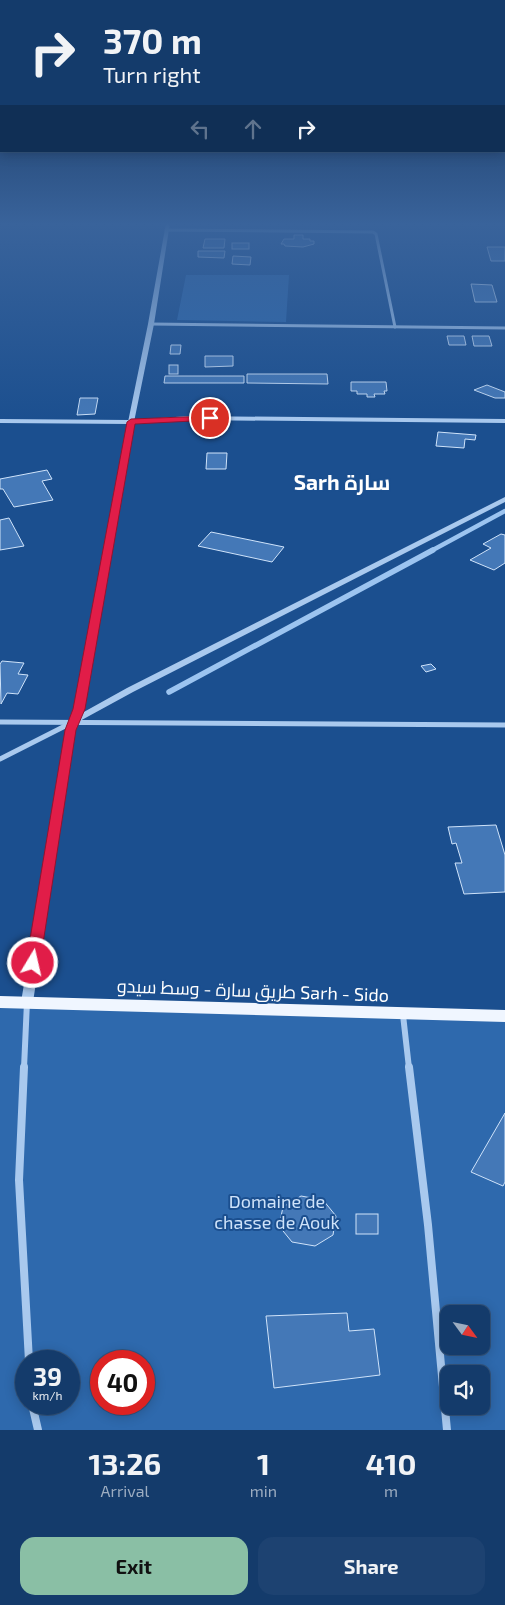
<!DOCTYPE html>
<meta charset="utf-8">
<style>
:root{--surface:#143b6b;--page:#1d4271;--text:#f1f3f6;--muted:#9dadc1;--line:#33557e;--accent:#8abfa5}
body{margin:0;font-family:"Exo 2",Cairo,sans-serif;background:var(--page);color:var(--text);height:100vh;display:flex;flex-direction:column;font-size:19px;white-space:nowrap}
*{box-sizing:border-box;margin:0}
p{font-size:16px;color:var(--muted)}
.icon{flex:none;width:28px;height:28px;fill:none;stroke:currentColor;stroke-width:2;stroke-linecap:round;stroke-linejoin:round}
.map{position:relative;height:1430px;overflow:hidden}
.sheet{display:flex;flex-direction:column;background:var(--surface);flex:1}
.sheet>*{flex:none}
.guide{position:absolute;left:0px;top:0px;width:505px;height:152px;box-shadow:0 2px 12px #0003,0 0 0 1px var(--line);background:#143b6b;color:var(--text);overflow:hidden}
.needle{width:32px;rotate:123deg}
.tools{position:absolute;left:440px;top:1305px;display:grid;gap:10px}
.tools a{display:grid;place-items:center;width:50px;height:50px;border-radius:10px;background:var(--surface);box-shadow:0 2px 12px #0003,0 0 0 1px var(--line);font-size:25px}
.speed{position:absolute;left:15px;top:1350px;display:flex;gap:10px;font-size:25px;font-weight:700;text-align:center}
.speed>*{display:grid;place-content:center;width:65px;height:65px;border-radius:50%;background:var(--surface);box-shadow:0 2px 12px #0003,0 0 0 1px var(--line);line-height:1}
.speed small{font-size:12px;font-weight:400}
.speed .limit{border:8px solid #d22;background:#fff;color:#111}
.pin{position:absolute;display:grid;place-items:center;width:42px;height:42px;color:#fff;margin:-21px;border:2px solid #fff;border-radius:50%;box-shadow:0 1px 5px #0007}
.me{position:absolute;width:55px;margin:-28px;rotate:9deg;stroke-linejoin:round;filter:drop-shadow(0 0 4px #0008)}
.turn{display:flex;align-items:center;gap:18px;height:105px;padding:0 20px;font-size:22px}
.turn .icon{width:65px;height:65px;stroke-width:2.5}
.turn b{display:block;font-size:35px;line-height:42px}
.lanes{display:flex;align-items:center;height:48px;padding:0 20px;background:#0003;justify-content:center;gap:25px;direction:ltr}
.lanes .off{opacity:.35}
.eta{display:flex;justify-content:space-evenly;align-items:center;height:85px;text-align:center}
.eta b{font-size:30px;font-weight:700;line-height:35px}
.primary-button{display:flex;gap:10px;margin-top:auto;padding:10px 20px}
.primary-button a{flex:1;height:58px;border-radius:15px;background:var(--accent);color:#111;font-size:20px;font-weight:700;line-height:58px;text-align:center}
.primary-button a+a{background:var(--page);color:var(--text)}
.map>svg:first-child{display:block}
.green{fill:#2e69ad;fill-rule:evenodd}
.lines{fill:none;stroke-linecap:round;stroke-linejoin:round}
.stream-far1{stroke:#9cc4f0;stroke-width:4.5}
.stream{stroke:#9cc4f0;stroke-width:5.5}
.building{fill:#4478b7;stroke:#cfe3fa}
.minor-far4{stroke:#a9c9ee;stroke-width:3}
.minor-far3{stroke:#a9c9ee;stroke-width:4}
.minor-far2{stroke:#a9c9ee;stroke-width:5}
.minor-far1{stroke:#a9c9ee;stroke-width:6}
.minor{stroke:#a9c9ee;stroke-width:8}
.tertiary{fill:#a9c9ee;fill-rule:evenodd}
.primary{fill:#f0f6ff;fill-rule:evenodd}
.route{fill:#e11d48;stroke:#92132f}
.labels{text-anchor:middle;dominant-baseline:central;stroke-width:4;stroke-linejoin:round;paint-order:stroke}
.near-street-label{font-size:18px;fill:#fff;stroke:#1b4f8f}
.near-park-label{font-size:18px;fill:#cfe3fa;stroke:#1b4f8f}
.far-town-label{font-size:21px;font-weight:bold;fill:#fff;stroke:#1b4f8f}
</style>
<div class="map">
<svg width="505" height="1430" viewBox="0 0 505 1430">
<rect width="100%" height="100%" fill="#1b4f8f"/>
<g class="green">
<polygon points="186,275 289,275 286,322 177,320"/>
<path d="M 0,1002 L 505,1016 L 505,1430 L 0,1430 ZM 449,1314 L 481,1314 L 481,1346 L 449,1346 ZM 26,1361 L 69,1361 L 69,1404 L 26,1404 ZM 101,1361 L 144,1361 L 144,1404 L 101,1404 ZM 449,1374 L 481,1374 L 481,1406 L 449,1406 Z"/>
</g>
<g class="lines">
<polyline class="stream-far1" points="431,551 505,511"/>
<polyline class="stream" points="169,692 433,550"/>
</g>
<g class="building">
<polygon points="294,235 303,235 303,239 310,239 310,241 314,241 314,244 303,247 285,246 284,244 281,244 284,239 294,239"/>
<polygon points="205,239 225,239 224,248 203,248"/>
<rect x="232" y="243" width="17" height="6"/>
<polygon points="487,247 505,247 505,261 491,261"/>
<polygon points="198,251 225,251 224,258 198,257"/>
<polygon points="233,256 251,257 250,265 232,264"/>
<polygon points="471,284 492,285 497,302 475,302"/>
<polygon points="447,336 464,336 466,345 449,345"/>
<polygon points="472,336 489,336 492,346 474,346"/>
<polygon points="171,345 181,345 180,354 170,354"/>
<polygon points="205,356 233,356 233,366 205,367"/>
<rect x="169" y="365" width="9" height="9"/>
<polygon points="247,374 327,374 328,384 247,383"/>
<polygon points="165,376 244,376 244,383 164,383"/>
<polygon points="351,382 386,382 387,391 384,391 385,394 374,394 375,397 367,397 367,394 357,394 357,391 351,391"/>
<polygon points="487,385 505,392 505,398 495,398 474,390"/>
<polygon points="80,398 98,398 95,414 77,415"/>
<polygon points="438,432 476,435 475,440 465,439 464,448 436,446"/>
<polygon points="207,453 227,453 226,469 206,469"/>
<polygon points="47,470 52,479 42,481 53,500 14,507 3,489 0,489 0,479"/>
<polygon points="9,518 24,546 0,550 0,520"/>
<polygon points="211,532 284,547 272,562 198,546"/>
<polygon points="501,534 505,535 505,563 494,570 470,560 491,548 483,544"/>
<polygon points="2,661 24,663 18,674 28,675 18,694 7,693 1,704 0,664"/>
<polygon points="431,664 436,669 426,672 421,666"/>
<polygon points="496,825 505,855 505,892 464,894 455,863 462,863 456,843 452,844 448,827"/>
<polygon points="505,1113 505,1182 503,1186 471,1172"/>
<polygon points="301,1196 323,1200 336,1216 333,1235 315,1246 292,1242 279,1226 283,1207"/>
<rect x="356" y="1214" width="22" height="20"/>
<polygon points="347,1313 349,1331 374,1329 380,1375 274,1388 266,1316"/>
</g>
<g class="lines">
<g class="minor-far4">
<polyline points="166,230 373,232 376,234 395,327"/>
<polyline points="151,324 505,328"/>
</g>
<polyline class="minor-far3" points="0,421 131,422 190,418 505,421"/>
<g class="minor-far2">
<polyline points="0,722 505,725"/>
<polyline points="0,759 73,722"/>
</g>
<g class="minor-far1">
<polyline points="403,1015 409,1068"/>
<polyline points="24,1068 27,1002"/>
</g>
<g class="minor">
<polyline points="24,1067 19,1180 29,1361"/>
<polyline points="409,1067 428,1225 447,1430"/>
<polyline points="32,1404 38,1430"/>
</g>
<polygon class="tertiary" points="166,223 170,223 154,324 134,422 82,713 127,688 503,498 505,497 505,502 133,692 78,722 75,730 33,1002 31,1005 27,1006 23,1005 21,1002 67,730 75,709 128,422 148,324"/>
<polygon class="primary" points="0,996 505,1010 505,1022 0,1008"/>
</g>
<linearGradient id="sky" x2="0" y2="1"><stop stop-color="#0f2b4f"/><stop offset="0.53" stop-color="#39639b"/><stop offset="1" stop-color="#39639b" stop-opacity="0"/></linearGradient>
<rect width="505" height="423" fill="url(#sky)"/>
<polygon class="route" points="210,416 214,418 212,420 135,424 85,709 76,730 40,963 38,967 28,967 26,963 65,730 73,709 127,422 131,419"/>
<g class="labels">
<g class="near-street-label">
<text transform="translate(253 990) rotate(2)">طريق سارة - وسط سيدو Sarh - Sido</text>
</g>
<g class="near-park-label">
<text x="277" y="1201">Domaine de<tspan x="277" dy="21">chasse de Aouk</tspan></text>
</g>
<g class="far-town-label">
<text x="342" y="481">Sarh سارة</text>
</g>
</g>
</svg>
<div class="tools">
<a><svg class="needle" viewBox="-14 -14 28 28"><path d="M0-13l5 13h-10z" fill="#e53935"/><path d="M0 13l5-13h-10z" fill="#9dadc1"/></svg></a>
<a><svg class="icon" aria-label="sound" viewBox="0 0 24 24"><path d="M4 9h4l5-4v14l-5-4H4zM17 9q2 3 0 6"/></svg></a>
</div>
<div class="speed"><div>39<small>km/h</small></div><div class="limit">40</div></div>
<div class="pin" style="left:210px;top:418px;background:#d93025"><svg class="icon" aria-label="arrive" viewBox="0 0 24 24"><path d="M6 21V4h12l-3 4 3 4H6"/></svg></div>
<svg class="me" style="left:33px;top:963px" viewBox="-20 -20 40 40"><circle r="17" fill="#e11d48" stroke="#fff" stroke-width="3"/><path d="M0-11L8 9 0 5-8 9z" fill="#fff"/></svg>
<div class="guide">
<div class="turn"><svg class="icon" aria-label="right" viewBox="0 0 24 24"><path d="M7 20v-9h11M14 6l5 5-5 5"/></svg><div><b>370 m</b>Turn right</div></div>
<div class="lanes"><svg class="icon off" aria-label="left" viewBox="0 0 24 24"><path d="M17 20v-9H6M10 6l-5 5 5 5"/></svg><svg class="icon off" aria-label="ahead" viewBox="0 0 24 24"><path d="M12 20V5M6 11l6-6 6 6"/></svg><svg class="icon" aria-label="right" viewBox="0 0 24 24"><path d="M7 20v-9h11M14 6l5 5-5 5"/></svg></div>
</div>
</div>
<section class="sheet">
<div class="eta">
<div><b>13:26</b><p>Arrival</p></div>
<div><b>1</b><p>min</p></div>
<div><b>410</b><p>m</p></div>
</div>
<div class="primary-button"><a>Exit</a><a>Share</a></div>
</section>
